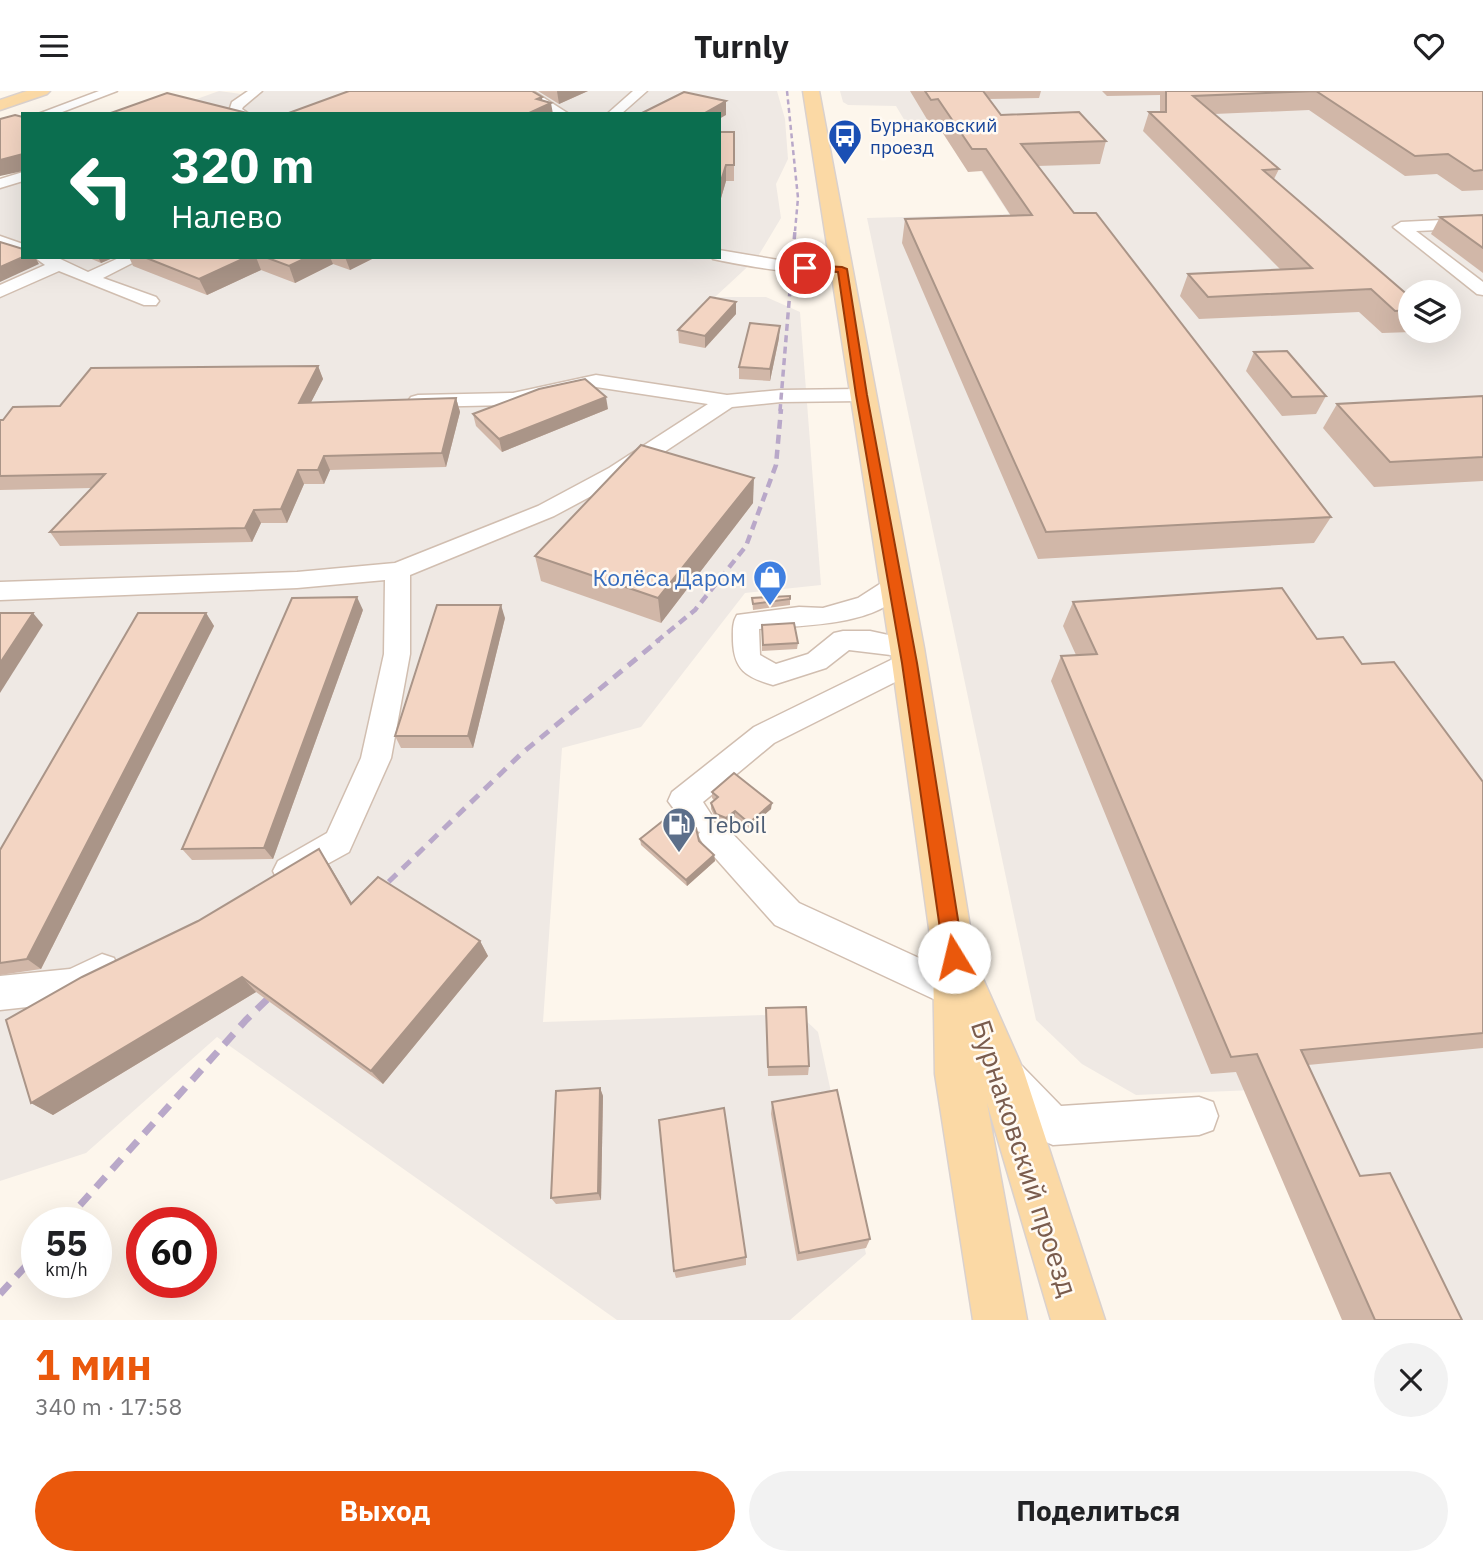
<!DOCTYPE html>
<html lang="ru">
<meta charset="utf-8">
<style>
:root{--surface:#fff;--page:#f2f2f2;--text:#202124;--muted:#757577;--accent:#ea580c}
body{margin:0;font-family:"IBM Plex Sans",sans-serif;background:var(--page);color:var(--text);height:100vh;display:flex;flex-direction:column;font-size:26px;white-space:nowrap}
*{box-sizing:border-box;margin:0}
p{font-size:23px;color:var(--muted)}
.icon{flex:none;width:38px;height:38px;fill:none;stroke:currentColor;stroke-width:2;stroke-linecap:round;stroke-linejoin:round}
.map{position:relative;height:1229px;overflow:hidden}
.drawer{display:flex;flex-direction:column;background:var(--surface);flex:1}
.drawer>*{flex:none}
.top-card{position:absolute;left:21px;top:21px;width:700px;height:147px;border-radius:0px;box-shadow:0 7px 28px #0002;background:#0b6e4f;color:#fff;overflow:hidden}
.tools{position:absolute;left:1398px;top:189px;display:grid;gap:14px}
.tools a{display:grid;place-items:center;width:63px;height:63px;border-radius:50%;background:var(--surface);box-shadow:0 7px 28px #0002;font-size:35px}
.speed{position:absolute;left:21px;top:1116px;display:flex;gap:14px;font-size:35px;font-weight:700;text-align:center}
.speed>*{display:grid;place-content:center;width:91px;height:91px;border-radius:50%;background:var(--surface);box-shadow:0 7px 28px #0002;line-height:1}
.speed small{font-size:18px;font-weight:400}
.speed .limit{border:10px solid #d22;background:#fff;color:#111}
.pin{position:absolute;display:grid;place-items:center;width:60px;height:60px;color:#fff;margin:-30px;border:4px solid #fff;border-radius:50%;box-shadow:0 2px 7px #0007}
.me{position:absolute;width:77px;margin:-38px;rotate:351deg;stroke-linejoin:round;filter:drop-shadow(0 0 5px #0008)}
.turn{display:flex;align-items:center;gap:24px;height:147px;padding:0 35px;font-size:32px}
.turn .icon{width:91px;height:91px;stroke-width:2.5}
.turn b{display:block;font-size:49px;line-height:60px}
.round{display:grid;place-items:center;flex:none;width:74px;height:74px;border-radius:37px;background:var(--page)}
.headline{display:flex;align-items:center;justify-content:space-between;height:119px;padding:0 35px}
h1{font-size:42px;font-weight:800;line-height:52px;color:var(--accent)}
.primary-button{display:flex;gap:14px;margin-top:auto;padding:14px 35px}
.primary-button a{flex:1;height:80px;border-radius:42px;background:var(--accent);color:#fff;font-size:28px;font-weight:800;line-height:80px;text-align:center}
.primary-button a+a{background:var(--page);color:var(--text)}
header{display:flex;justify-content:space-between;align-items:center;height:91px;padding:0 35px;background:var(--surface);font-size:32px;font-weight:800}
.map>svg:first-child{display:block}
.industrial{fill:#efe9e4;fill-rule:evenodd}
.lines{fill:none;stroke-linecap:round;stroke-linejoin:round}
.minor-casing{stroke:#d1beb0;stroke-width:3}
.major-casing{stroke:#dad1cd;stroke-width:3}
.minor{fill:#fff;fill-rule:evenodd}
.major{fill:#fbd9a5;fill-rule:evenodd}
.rail-far4{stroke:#b9a8c9;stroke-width:2.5;stroke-dasharray:5 3.5;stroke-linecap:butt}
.rail-far3{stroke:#b9a8c9;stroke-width:3.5;stroke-dasharray:7 4.5;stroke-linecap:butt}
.rail-far2{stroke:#b9a8c9;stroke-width:4.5;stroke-dasharray:9 6;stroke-linecap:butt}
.rail-far1{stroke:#b9a8c9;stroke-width:5;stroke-dasharray:11 8;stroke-linecap:butt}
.rail{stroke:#b9a8c9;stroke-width:7;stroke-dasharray:14 10;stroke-linecap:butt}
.wall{fill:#d1b7a8}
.shaded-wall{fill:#aa9588}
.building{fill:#f3d5c3;stroke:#aa9588;stroke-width:2}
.route{fill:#ea580c;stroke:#983908;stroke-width:2}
.labels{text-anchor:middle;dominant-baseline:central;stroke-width:5;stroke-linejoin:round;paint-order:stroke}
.far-transit-label{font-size:19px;fill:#164399;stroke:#fffaf3;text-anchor:start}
.shop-label{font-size:23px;fill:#366cbe;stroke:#fffaf3;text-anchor:end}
.service-label{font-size:23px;fill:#4e5e75;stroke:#fffaf3;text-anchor:start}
.near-street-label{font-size:28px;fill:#7a5c4d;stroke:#fffaf3}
</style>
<header><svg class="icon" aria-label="menu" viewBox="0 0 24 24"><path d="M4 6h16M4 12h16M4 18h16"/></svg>Turnly<svg class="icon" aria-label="heart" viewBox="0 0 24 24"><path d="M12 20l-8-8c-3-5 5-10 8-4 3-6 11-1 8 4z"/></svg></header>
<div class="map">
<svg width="1483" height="1229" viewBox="0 0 1483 1229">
<rect width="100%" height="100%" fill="#fdf6ec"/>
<g class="industrial">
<polygon points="219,0 241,3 245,0 777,0 785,28 788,68 776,93 781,127 757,167 715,206 766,206 800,221 821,494 745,502 641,636 562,657 543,931 799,923 818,941 866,1163 790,1229 617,1229 217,946 86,1062 0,1090 0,98 23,90 23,166 719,166 719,23 152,23 179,5 194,9"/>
<path d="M 840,0 L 1483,0 L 1483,1229 L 1352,1229 L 1253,999 L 1136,1004 L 1082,973 L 1036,929 L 867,127 L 1009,123 L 953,37 L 909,37 L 896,15 L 848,14 L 843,11 ZM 1410,201 L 1449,201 L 1449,240 L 1410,240 Z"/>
</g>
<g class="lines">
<g class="minor-casing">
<g id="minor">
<polygon points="99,0 117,0 57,23 38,23"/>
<polygon points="248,0 262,0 243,16 242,18 249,23 230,23 229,20 232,11"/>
<polygon points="518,0 533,0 569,23 553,23"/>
<polygon points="633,0 647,0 621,23 607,23"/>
<polygon points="23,81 23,90 0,97 0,88"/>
<polygon points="1483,127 1483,137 1416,140 1483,191 1483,204 1477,203 1393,136 1401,131"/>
<polygon points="0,145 23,153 23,164 0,156"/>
<path d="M 719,159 L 790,171 L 843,173 L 851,178 C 838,192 735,173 713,168 L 719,166 Z"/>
<polygon points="34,166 56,166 88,181 121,166 144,166 103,187 156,206 159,210 156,214 144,214 59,180 0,206 0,194 45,174"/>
<polygon points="596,284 727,304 781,299 861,298 868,300 871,304 868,308 861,310 781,311 732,316 625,387 554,425 410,484 410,563 391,667 349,761 289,794 278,790 273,780 278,770 327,742 361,667 384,563 385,489 297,497 0,509 0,491 297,481 395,472 538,415 609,377 708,313 596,296 513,314 418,316 411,314 408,310 411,306 418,304 513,302"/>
<path d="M 895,486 L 904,489 L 907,495 C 883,536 801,534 759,538 L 760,564 L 776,573 L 808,563 L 834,542 L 843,540 L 870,540 L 916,550 L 920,557 L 916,564 L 922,572 L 919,579 L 774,652 L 703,711 L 714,728 L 713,731 L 725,735 L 799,812 L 967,889 L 973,901 L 967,913 L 955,918 L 775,834 L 703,753 L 698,744 L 700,741 L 688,737 L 668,710 L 672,701 L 754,636 L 899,565 L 849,559 L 826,577 L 773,594 C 746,586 734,579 733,550 C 733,541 732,532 737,524 L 799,516 L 823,517 L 858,507 L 886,489 Z"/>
<polygon points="102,863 114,867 119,879 114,891 73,911 0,919 0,885 70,878"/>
<path d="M 1009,969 L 1022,975 L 1061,1015 L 1199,1006 L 1213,1011 L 1218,1025 L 1213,1039 L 1199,1044 L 1053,1054 C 1028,1044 1000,1013 990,988 L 996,975 Z"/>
</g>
</g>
<g class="major-casing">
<g id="major">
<polygon points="27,0 50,0 47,3 0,19 0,9"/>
<polygon points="803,0 819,0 924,557 976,872 1023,978 1105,1229 1051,1229 987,1012 1027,1229 973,1229 935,983 933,866 890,557"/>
</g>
</g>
<use href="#minor" class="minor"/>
<use href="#major" class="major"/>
<polyline class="rail-far4" points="787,0 798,107 795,140"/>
<polyline class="rail-far3" points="780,320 795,139"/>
<polyline class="rail-far2" points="656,551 695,519 746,455 776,374 781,318"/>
<polyline class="rail-far1" points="375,804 521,663 659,549"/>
<g class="rail">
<polyline points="64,1132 246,929 282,894"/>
<polyline points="0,1203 37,1163"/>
</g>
</g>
<g class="wall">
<polygon points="538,0 588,0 559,13"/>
<polygon points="910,0 1041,0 1039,7 988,8 1001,24 1106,50 1100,73 1037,75 1074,122 1331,426 1314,452 1038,468 902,152 905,128 1011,125 982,80 968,81 935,30 928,30"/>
<polygon points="1102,0 1483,0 1483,99 1462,100 1437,83 1405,85 1309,19 1214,23 1279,78 1274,88 1410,206 1410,240 1412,240 1412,241 1382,242 1359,221 1199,228 1180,205 1188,183 1281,179 1143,40 1149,21 1160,21 1160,4 1107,5"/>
<polygon points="719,41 734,41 734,90 726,90 719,114"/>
<polygon points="1483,124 1483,182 1431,143 1440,126"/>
<polygon points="87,166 115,166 101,172"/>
<polygon points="129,166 376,166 350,179 333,173 295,192 261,179 207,204 133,175"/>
<polygon points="736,211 736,223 705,257 679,252 678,239"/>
<polygon points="779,247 770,290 739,288 739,276"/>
<polygon points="1254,261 1326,305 1316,323 1282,325 1246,280"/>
<polygon points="318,275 323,288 311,311 456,307 460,321 446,376 330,379 324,393 304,393 287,432 261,432 252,451 60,455 50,441 92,397 0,399 0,329"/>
<polygon points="1483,305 1483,390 1374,396 1323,337 1337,313"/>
<polygon points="608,318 502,361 476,335 473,323"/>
<polygon points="753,412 661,532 541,490 535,465"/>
<polygon points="752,507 790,508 790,514 753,519"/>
<polygon points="1073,511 1317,548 1362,573 1483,691 1483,957 1308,974 1360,1085 1462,1229 1342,1229 1236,981 1211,983 1051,590 1061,565 1076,564 1063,535"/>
<polygon points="363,519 273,768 192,769 182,758"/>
<polygon points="206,522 214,535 41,878 0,884 0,759"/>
<polygon points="505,527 473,657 401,657 395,645"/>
<polygon points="762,534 798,552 797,558 762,560"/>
<polygon points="712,701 771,718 749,737 735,726 726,733 716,729 711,718 711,712 714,709 712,707"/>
<polygon points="640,748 699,750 714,764 715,770 687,795 641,754"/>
<polygon points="319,758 352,813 480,850 488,865 383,993 256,901 53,1024 31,1012 198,830"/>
<polygon points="766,917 809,975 808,984 768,985"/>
<polygon points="600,997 603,1005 601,1109 556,1113 551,1107"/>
<polygon points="772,1011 870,1148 866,1157 797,1170 771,1023"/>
<polygon points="746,1166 746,1174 676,1187 674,1180"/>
</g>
<g class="shaded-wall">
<polygon points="557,0 588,0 559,13"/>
<polygon points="542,6 543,16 551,12 553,23 527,23 537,8"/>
<polygon points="726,10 726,24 719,28 719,23 703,23"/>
<polygon points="23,63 23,80 0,85 0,69"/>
<polygon points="726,74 726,90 719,114 719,96"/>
<polygon points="23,166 35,166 39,173 0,191 0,176"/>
<polygon points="98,166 115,166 101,172"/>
<polygon points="247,166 256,166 261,179 207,204 199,188"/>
<polygon points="308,166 330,166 333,173 295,192 289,175"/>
<polygon points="345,166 376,166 350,179"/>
<polygon points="736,211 736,223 705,257 705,245"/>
<polygon points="780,235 779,247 770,290 770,278"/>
<polygon points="318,275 323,288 304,325 299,312"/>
<polygon points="606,306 608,318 502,361 499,348"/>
<polygon points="456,307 460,321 446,376 442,362"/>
<polygon points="324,365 330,379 324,393 318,379"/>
<polygon points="298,379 304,393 287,432 281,418"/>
<polygon points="754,387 753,412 661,532 658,507"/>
<polygon points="254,419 261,432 252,451 245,437"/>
<polygon points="357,506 363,519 273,768 264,757"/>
<polygon points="501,514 505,527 473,657 468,645"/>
<polygon points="33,522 43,534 0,602 0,572"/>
<polygon points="206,522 214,535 41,878 27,868"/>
<polygon points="772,712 771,718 749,737 749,732"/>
<polygon points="735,720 735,726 726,733 726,727"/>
<polygon points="319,758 330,775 362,829 351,813"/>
<polygon points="714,764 715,770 687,795 686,789"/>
<polygon points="480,850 488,865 383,993 371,980"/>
<polygon points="242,886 256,901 53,1024 31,1012"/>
<polygon points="600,997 603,1005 601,1109 598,1102"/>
</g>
<g class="building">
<polygon points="349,0 532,0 542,6 537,8 551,12 527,23 286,23"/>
<polygon points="925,0 983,0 1001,24 1079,21 1106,50 1021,53 1074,122 1096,122 1331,426 1046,441 905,128 1032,124 986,58 972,58 938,8 931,9"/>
<polygon points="1166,0 1483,0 1483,79 1474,80 1448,63 1415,65 1316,0 1193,5 1279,78 1263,79 1410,206 1410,219 1395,220 1371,198 1208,206 1188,183 1312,177 1149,21 1166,21"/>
<polygon points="684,1 726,10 703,23 640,23"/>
<polygon points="167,2 251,23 108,23"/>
<polygon points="15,24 23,26 23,63 0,69 0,28"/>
<polygon points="719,41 734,41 734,74 726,74 719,96"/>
<polygon points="1483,124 1483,157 1440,126"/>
<polygon points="0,151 23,158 23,166 0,176"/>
<polygon points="144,166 247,166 199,188"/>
<polygon points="265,166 308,166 289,175"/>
<polygon points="710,206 736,211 705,245 678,239"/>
<polygon points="750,232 780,235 770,278 739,276"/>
<polygon points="1287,260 1326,305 1292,306 1254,261"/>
<polygon points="318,275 299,312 456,307 442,362 324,365 318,379 298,379 281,418 254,419 245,437 50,441 105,383 0,385 0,329 3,329 13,316 60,315 91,277"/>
<polygon points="585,288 606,306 499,348 473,323 539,298"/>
<polygon points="1483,305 1483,366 1390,371 1337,313"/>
<polygon points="641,354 754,387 658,507 535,465"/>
<polygon points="1282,497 1317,548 1343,546 1362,573 1394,571 1483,691 1483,942 1301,959 1360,1085 1390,1082 1462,1229 1375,1229 1257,963 1231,966 1061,565 1097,563 1073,511"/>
<polygon points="790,505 790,508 753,513 752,507"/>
<polygon points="357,506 264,757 182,758 292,507"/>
<polygon points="437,514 501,514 468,645 395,645"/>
<polygon points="0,522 33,522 0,572"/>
<polygon points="138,522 206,522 27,868 0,872 0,759"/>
<polygon points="794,532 798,552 763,554 762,534"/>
<polygon points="734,682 772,712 749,732 735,720 726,727 716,723 711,712 718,706 712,701"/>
<polygon points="669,725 682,736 685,733 696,737 699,750 714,764 686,789 640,748"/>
<polygon points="319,758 351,813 378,786 480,850 371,980 242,886 31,1012 6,929 82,886 198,830"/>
<polygon points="806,916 809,975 768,976 766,917"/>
<polygon points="600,997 598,1102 551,1107 556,1000"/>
<polygon points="837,999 870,1148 799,1162 772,1011"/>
<polygon points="724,1017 746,1166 674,1180 659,1029"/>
</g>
<polygon class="route" points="805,174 842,176 847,178 867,304 917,572 964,866 961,872 954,875 947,872 944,866 902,572 856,304 838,181 801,179 801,175"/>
<defs>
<g id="bus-pin" transform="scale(1.75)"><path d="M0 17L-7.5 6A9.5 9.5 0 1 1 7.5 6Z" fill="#1a4fb4" stroke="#fffaf3"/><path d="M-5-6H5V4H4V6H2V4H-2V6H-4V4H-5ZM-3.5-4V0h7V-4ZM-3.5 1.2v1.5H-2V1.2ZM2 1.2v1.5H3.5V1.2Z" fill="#fff"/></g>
<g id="shop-pin" transform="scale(1.75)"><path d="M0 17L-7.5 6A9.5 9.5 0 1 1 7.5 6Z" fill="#3f7fe0" stroke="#fffaf3"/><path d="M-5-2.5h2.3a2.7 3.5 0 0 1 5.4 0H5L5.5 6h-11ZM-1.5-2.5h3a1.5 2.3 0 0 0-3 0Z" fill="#fff"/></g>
<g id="fuel-pin" transform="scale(1.75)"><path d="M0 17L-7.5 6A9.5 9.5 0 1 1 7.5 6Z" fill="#5c6f8a" stroke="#fffaf3"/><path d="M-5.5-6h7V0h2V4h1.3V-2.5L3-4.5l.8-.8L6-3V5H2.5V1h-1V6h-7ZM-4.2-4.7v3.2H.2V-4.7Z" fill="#fff"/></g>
</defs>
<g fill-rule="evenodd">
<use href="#bus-pin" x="845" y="45"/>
<use href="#shop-pin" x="770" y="486"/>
<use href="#fuel-pin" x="679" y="733"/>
</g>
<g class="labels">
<g class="far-transit-label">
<text x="870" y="34">Бурнаковский<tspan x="870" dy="22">проезд</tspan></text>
</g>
<g class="shop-label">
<text x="746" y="486">Колёса Даром</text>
</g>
<g class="service-label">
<text x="704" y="733">Teboil</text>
</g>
<g class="near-street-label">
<text transform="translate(1025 1067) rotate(72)">Бурнаковский проезд</text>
</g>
</g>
</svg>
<div class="tools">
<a><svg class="icon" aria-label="layers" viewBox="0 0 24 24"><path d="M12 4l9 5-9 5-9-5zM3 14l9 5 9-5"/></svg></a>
</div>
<div class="speed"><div>55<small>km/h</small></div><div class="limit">60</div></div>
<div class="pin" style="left:805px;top:177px;background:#d93025"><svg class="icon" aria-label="arrive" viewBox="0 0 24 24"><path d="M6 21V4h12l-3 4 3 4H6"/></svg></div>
<svg class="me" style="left:954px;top:866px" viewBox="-20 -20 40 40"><circle r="19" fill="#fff"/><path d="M0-13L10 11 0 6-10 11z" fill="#ea580c"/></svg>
<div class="top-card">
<div class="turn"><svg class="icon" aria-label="left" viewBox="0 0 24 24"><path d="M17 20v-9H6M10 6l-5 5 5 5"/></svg><div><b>320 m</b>Налево</div></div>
</div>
</div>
<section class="drawer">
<div class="headline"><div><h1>1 мин</h1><p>340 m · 17:58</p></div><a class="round"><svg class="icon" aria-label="close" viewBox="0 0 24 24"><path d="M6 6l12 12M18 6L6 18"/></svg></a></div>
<div class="primary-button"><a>Выход</a><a>Поделиться</a></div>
</section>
